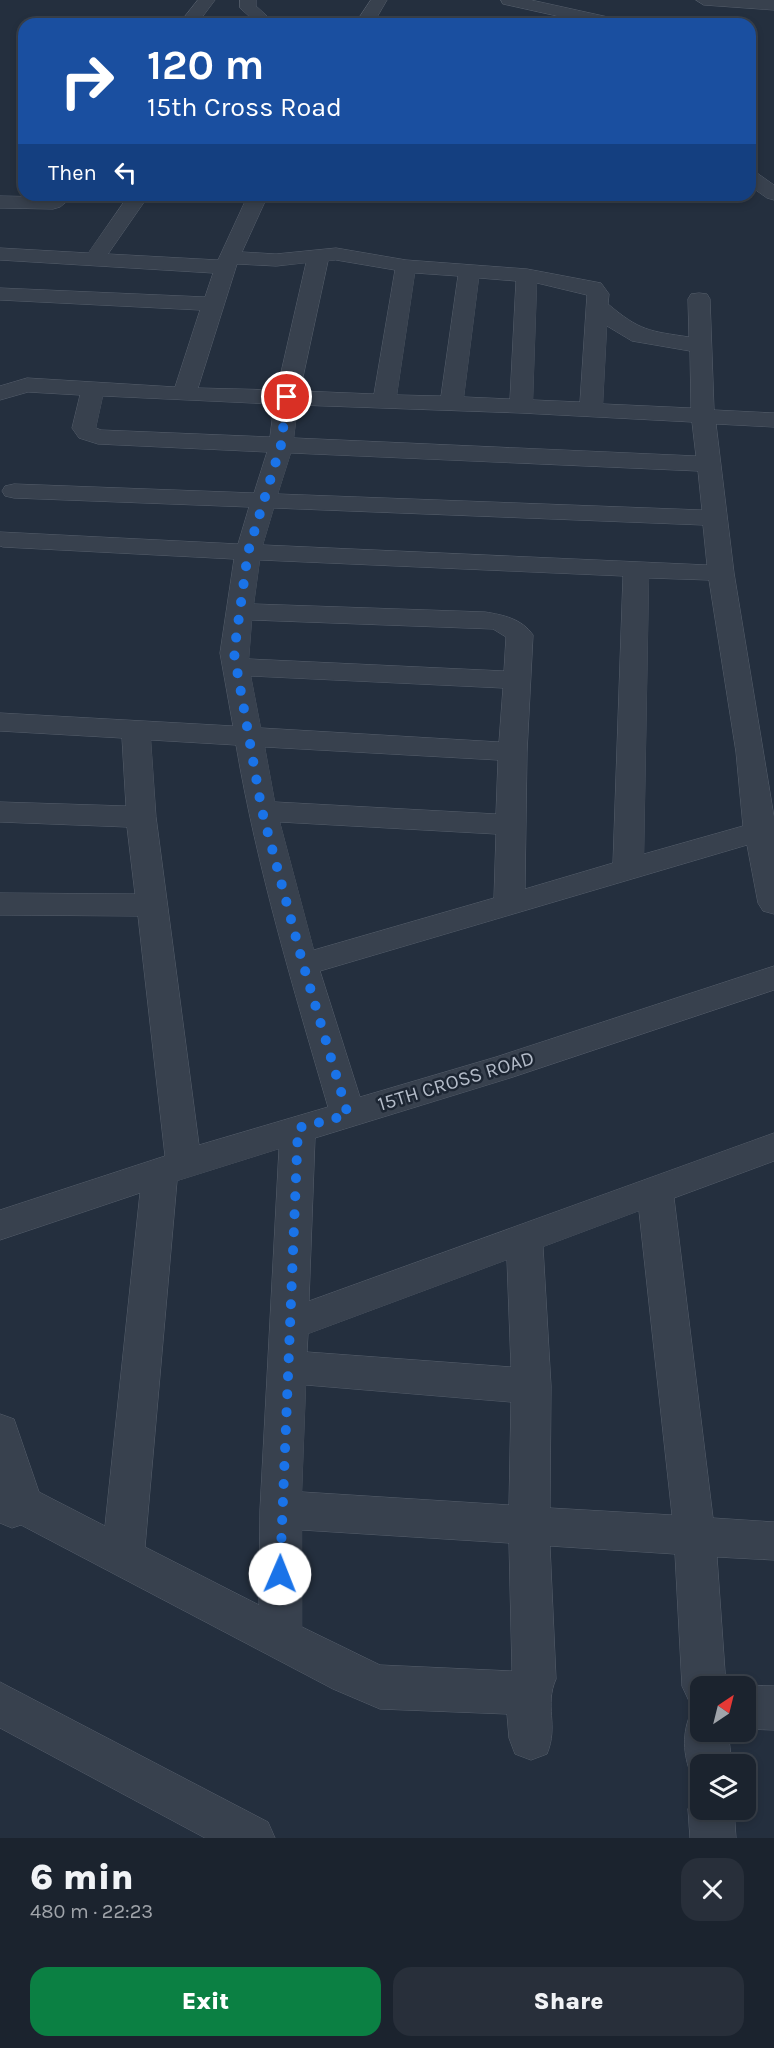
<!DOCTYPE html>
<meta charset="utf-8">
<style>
:root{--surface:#1b232e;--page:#282f3a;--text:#f1f3f6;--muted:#a0a4aa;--line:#39404a;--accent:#0b8043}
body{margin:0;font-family:Karla,sans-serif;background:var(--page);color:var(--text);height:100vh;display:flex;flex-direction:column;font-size:22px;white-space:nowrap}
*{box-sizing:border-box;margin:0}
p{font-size:20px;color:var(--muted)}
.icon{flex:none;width:33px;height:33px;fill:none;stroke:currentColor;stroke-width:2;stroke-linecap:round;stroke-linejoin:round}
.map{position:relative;height:1838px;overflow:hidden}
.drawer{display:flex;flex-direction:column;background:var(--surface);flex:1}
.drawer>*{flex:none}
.top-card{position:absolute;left:18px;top:18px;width:738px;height:183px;border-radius:18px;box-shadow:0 3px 9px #0003,0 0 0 2px var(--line);background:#1a4fa0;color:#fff;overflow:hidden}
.needle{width:39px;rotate:35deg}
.controls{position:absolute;left:690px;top:1676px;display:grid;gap:12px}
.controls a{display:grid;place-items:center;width:66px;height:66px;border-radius:12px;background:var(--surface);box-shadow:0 3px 9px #0003,0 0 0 2px var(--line);font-size:30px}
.pin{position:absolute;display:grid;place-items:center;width:51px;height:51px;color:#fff;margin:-26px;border:3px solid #fff;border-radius:50%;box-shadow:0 2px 6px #0007}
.me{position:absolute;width:66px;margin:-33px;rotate:1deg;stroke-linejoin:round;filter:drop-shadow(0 0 4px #0008)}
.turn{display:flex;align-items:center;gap:21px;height:126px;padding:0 30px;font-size:27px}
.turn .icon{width:78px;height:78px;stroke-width:2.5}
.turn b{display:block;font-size:42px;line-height:51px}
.then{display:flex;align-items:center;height:57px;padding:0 30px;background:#0003;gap:12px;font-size:22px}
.round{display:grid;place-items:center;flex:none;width:63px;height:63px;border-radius:18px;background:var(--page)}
.overview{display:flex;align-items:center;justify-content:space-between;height:102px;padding:0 30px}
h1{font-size:36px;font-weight:800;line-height:45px}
.action{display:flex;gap:12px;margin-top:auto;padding:12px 30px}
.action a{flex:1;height:69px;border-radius:18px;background:var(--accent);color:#fff;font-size:24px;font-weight:800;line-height:69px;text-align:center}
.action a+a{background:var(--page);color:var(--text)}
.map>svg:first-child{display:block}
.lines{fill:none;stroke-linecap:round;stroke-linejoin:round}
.minor-casing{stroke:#565f6c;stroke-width:1}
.minor{fill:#38414e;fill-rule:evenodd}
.route{stroke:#1a73e8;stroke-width:10;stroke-dasharray:0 18}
.labels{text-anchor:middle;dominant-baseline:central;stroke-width:5;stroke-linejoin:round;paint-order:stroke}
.street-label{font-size:20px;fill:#b4bcc9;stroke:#1d2633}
</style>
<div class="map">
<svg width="774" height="1838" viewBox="0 0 774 1838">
<rect width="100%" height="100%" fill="#242f3e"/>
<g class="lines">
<g class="minor-casing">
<g id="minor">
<polygon points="198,0 215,0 197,24 179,24"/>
<polygon points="240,0 256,0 256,6 267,16 265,24 247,24 250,17 240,8"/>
<polygon points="371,0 387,0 373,24 355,24"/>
<polygon points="501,0 531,0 608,17 612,24 593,24 503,4"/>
<polygon points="696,0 774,0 774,10 704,5"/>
<polygon points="750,171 757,173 774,185 774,200 767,198 750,186"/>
<polygon points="52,195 75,195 60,207 53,209 0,208 0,196 49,197"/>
<path d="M 129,195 L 149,195 L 108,254 L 218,260 L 248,195 L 268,195 L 242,252 L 276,254 L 336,248 L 406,260 L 527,269 L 601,283 L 609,294 L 608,304 C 640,331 649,331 689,337 L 688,299 L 691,294 L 699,293 L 707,294 L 710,299 L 714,410 L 774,413 L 774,427 L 716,424 L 734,573 L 774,817 L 774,914 L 763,911 L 758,903 L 747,845 L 320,971 L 360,1097 L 496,1057 L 774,966 L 774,990 L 513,1077 L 315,1138 L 309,1301 L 774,1133 L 774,1161 L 674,1198 L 713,1518 L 774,1522 L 774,1560 L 717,1557 L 726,1686 L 700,1686 L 700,1706 L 689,1701 L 682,1686 L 675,1554 L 550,1546 L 556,1679 C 544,1706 559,1725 547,1754 L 531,1760 L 515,1754 L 509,1738 L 507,1714 L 380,1709 L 333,1689 L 21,1525 L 12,1528 L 0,1523 L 0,1414 L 14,1419 L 39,1492 L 105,1526 L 140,1193 L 0,1240 L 0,1210 L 165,1156 L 138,916 L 0,915 L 0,893 L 135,894 L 127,827 L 0,822 L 0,802 L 126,806 L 122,738 L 0,731 L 0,713 L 233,726 L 220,653 L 234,559 L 3,547 L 0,546 L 0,532 L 238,544 L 249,507 L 14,498 L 5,496 L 2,491 L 5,486 L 14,484 L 254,493 L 267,452 L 98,444 L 79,438 L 72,428 L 80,395 L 28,392 L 0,400 L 0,386 L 27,378 L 175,387 L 200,310 L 0,300 L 0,288 L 205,297 L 213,273 L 0,260 L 0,248 L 88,253 ZM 336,260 L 395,270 L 374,394 L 300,391 L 328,261 ZM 306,263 L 277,390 L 198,388 L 237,264 L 276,266 ZM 415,273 L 458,276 L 441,396 L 397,395 ZM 479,278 L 516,281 L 510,399 L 464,397 ZM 537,283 L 587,295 L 580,402 L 533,400 ZM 607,326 L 632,341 L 690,351 L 691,408 L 603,404 ZM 103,396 L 274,404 L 270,437 L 101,430 L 96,428 ZM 298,405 L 521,413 L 692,422 L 696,456 L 294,438 ZM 291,453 L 698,471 L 702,510 L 278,494 ZM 274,508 L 703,525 L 707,565 L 263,545 ZM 260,560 L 623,576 L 613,863 L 525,889 L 527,752 L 533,635 C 522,619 504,615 485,612 L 254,604 ZM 649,578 L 709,580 L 736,752 L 743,826 L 644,854 ZM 252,620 L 493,629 L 506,637 L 504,671 L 249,659 ZM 251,676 L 503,688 L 499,742 L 261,728 ZM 151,740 L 236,745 C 257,868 293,987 328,1107 L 199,1145 L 156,817 ZM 265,747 L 498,760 L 496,814 L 275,802 ZM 280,822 L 496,834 L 494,898 L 314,950 ZM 279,1149 L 260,1510 L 259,1605 L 145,1547 L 177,1181 ZM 639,1211 L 672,1515 L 550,1508 L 551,1386 L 543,1247 ZM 507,1260 L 511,1367 L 307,1352 L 308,1334 ZM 306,1385 L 511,1402 L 509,1505 L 302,1492 ZM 302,1530 L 509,1543 L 512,1671 L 380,1665 L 302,1627 Z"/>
<polygon points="0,1682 268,1822 275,1838 205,1838 0,1728"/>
<polygon points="746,1685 774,1686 774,1730 746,1729 744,1686"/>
<path d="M 700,1711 L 700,1731 L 728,1731 L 732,1764 L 700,1764 L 700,1783 L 693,1780 C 684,1758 681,1737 690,1715 Z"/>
<polygon points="700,1790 700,1809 734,1809 736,1838 690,1838 688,1809 695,1793"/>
</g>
</g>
<use href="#minor" class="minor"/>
</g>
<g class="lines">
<polyline class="route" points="280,1574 298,1128 348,1115 303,964 262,811 234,653 248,552 281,445 287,397"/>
</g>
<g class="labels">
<g class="street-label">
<text transform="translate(456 1081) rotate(-17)">15TH CROSS ROAD</text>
</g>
</g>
</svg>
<div class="controls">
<a><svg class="needle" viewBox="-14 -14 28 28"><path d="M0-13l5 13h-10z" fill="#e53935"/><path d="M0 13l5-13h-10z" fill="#a0a4aa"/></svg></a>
<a><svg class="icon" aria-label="layers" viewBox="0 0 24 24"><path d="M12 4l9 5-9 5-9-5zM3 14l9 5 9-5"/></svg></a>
</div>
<div class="pin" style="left:287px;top:397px;background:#d93025"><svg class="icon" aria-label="arrive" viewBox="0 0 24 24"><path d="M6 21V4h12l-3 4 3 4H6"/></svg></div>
<svg class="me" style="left:280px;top:1574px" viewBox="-20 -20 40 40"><circle r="19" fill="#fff"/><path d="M0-13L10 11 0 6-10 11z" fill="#1a73e8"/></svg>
<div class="top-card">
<div class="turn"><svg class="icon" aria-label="right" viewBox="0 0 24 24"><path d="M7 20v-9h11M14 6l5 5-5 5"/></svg><div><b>120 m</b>15th Cross Road</div></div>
<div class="then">Then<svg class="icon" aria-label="left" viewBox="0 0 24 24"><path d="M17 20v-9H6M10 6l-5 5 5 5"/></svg></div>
</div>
</div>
<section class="drawer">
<div class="overview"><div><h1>6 min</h1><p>480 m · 22:23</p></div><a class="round"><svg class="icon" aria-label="close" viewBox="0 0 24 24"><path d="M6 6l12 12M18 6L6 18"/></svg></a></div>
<div class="action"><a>Exit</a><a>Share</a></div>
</section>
